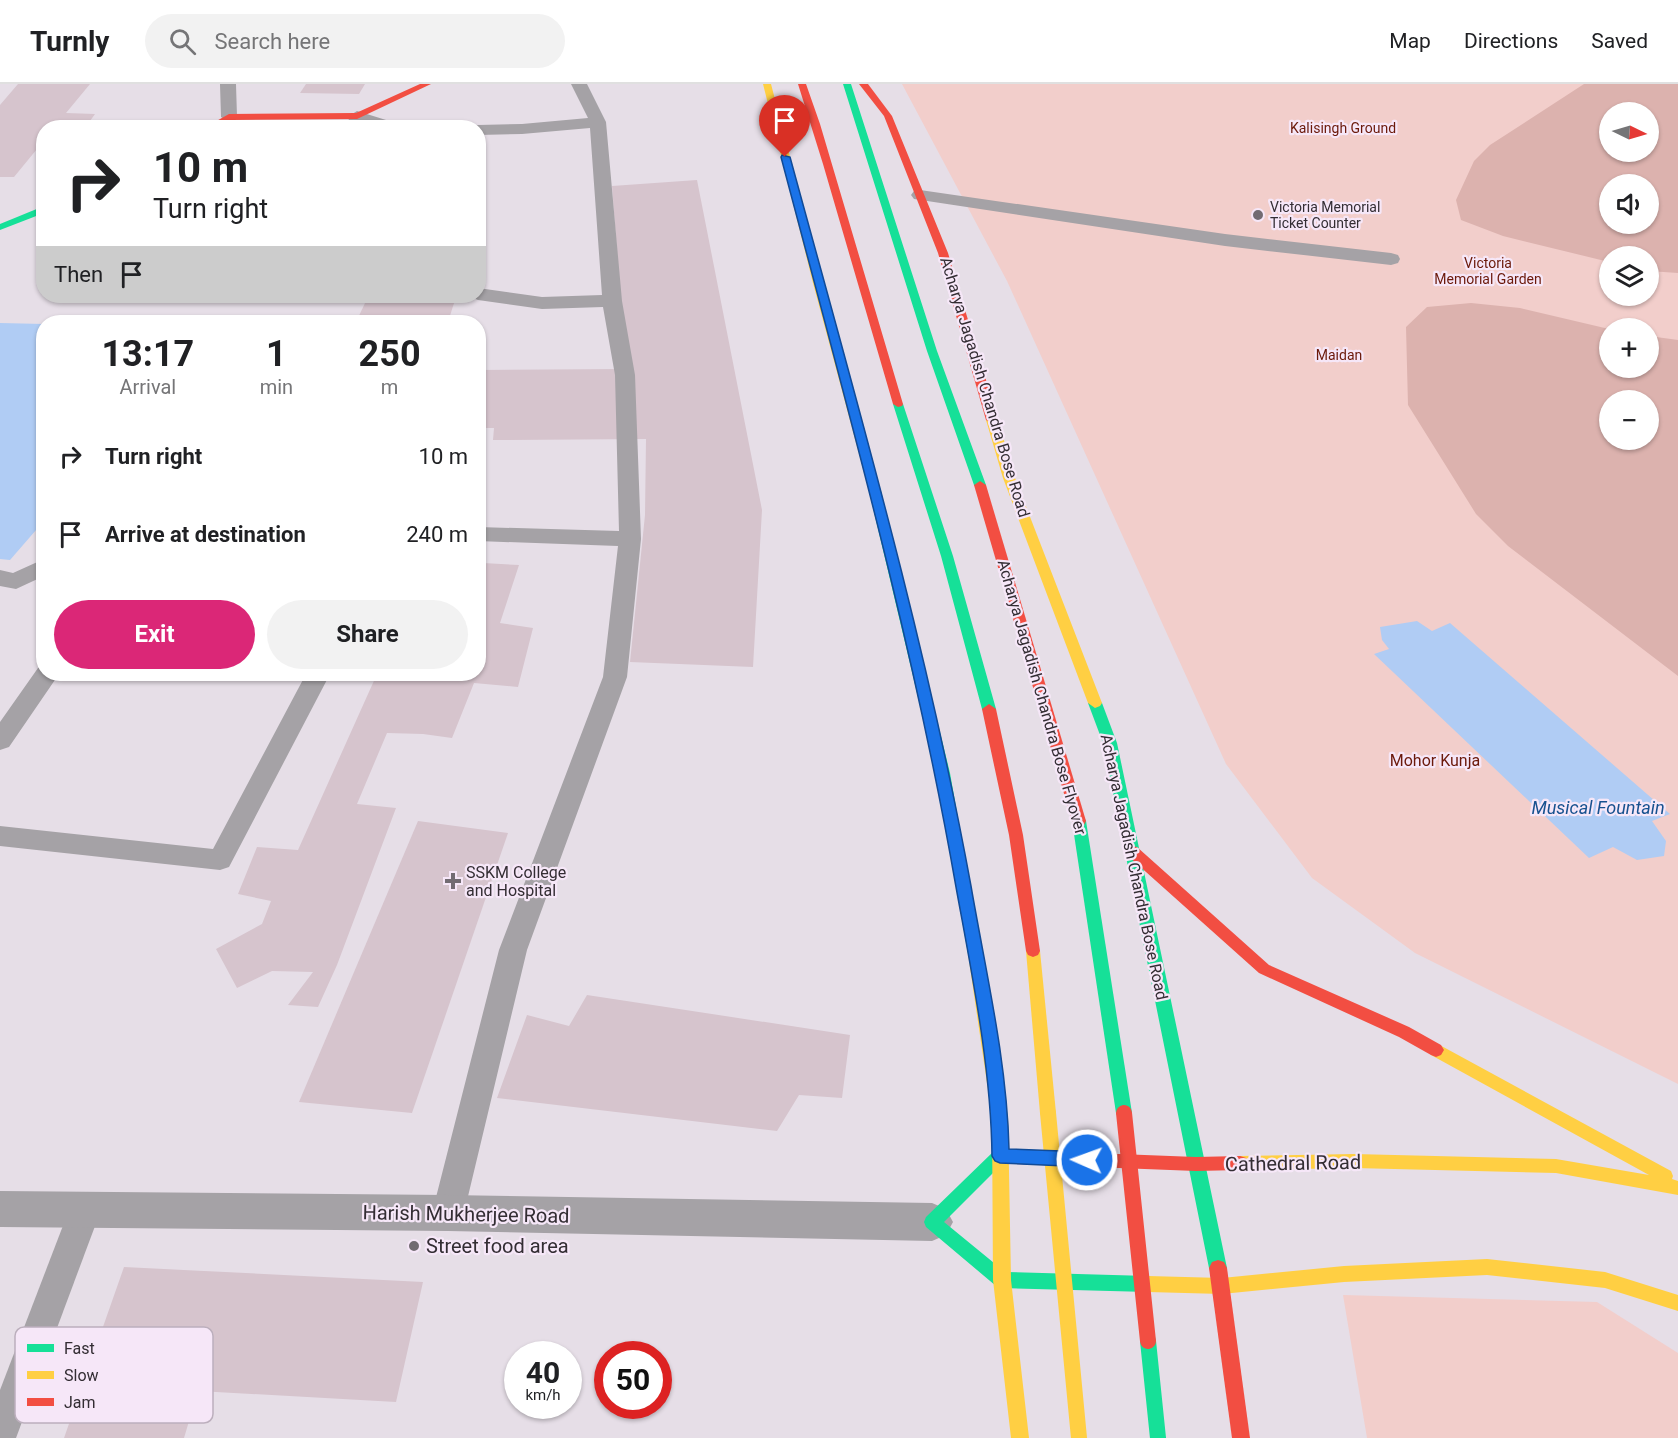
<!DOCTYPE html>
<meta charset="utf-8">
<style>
:root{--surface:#fff;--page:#f2f2f2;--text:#202124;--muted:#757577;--line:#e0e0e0;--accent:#db2777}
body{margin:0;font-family:Roboto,sans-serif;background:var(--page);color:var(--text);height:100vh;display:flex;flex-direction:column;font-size:22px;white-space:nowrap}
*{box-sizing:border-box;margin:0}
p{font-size:20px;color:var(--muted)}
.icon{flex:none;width:33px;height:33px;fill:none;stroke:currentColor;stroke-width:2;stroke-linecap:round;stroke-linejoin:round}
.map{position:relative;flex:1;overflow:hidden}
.drawer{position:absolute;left:36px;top:231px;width:450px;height:366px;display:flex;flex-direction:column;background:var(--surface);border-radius:24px;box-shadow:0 2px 4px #0004}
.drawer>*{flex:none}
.banner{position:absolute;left:36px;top:36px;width:450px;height:183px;border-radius:24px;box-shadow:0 2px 4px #0004;background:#fff;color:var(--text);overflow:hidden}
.needle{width:39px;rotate:95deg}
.tools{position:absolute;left:1599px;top:18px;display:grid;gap:12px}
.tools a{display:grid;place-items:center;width:60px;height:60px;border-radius:50%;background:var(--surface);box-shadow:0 2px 4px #0004;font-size:30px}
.speed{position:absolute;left:504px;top:1257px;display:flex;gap:12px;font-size:30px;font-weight:700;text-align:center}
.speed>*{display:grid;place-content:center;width:78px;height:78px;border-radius:50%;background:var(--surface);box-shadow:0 2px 4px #0004;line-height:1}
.speed small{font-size:15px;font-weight:400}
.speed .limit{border:9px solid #d22;background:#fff;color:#111}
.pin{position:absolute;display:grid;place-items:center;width:51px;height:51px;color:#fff;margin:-62px -26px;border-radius:50% 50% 50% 0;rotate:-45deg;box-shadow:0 0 6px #0007}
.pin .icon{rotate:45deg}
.me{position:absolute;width:66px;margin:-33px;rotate:272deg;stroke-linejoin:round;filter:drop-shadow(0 0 4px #0008)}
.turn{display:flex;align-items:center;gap:21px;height:126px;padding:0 18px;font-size:27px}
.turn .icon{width:78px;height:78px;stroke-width:2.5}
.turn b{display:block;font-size:42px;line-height:51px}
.then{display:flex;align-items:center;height:57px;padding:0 18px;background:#0003;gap:12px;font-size:22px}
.eta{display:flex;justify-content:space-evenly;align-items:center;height:102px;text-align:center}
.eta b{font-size:36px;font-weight:700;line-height:42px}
.cta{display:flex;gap:12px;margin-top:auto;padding:12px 18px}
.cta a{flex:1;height:69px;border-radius:36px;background:var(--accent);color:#fff;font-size:24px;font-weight:700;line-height:69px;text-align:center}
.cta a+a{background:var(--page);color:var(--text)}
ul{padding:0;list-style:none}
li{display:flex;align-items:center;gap:18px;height:78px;padding:0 18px}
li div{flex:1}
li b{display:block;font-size:22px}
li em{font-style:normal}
header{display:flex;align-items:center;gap:36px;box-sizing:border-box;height:84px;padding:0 30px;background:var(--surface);border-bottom:2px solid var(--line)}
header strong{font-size:28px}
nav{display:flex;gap:33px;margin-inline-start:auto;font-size:21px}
.search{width:420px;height:54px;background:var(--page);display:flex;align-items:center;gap:15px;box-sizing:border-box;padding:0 21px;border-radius:33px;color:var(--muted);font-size:22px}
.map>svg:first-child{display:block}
.green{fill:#f2cecb;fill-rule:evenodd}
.forest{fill:#dcb2ae;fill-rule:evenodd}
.water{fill:#b0ccf4}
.building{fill:#d6c4cd}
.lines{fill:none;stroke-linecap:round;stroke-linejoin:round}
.lane{fill:#a5a2a6;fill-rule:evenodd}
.street{fill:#a5a2a6;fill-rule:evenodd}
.fast{fill:#16e098;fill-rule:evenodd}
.slow{fill:#ffcf43;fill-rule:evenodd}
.jam{fill:#f24e42;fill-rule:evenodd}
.fast-bridge{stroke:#16e098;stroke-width:16}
.slow-bridge{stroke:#ffcf43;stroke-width:16}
.jam-bridge{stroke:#f24e42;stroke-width:16}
.route{fill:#1a73e8;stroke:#114b97;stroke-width:1.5}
.poi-dot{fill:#726b72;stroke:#f6e7f8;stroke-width:2}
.labels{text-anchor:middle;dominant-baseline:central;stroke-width:4.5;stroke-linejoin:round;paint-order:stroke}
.far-park-label{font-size:14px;fill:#6b190a;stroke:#f6e7f8}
.far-poi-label{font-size:14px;fill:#332d33;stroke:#f6e7f8;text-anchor:start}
.street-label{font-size:16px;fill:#332d33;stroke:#f6e7f8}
.park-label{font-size:16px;fill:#6b190a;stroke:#f6e7f8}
.poi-label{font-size:16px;fill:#332d33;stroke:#f6e7f8;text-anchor:start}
.water-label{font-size:18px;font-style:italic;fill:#17518f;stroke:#f6e7f8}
.near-street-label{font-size:20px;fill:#332d33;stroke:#f6e7f8}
.near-poi-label{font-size:20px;fill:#332d33;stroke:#f6e7f8;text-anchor:start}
.key{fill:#f6e7f8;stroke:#bcafbd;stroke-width:1.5}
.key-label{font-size:16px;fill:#332d33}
</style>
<header>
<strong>Turnly</strong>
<div class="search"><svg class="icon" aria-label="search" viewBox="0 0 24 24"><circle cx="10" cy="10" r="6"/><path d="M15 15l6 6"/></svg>Search here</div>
<nav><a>Map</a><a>Directions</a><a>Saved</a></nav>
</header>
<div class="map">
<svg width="1678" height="1354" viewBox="0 0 1678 1354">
<rect width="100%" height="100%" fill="#e6dee7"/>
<g class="green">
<path d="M 902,0 L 1678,0 L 1678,1000 L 1415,869 L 1312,794 L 1226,680 L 1007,197 ZM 1610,28 L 1648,28 L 1648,68 L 1610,68 ZM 1610,100 L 1648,100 L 1648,140 L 1610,140 ZM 1610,172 L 1648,172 L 1648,212 L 1610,212 ZM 1610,244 L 1648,244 L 1648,284 L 1610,284 ZM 1610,316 L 1648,316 L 1648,356 L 1610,356 Z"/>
<polygon points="1343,1211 1597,1218 1678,1269 1678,1354 1367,1354"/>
</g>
<g class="forest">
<path d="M 1584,0 L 1678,0 L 1678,189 L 1649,187 L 1648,172 L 1610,172 L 1609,178 L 1503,152 L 1461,136 L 1456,116 L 1474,77 L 1490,61 ZM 1610,28 L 1648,28 L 1648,68 L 1610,68 ZM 1610,100 L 1648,100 L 1648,140 L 1610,140 Z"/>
<path d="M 1471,219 L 1520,224 L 1609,245 L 1610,284 L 1648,284 L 1649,252 L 1678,256 L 1678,592 L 1508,462 L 1476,430 L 1408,321 L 1406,243 L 1427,223 ZM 1610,316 L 1648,316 L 1648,356 L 1610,356 Z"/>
</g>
<g class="water">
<polygon points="0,239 44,240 43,438 10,476 0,475"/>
<polygon points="1417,537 1432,547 1450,539 1670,730 1652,737 1666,757 1664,772 1637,776 1613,763 1589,774 1374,570 1389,565 1382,556 1380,543"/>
</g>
<g class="building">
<polygon points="18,0 90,0 66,29 95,30 85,44 44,44 44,65 37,65 14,93 0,93 0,21"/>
<polygon points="306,0 365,0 359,10 300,9"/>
<polygon points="697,96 762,426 753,583 630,578 645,431 646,355 493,356 494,344 478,344 478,286 626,285 612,102"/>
<polygon points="455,216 448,238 356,238 366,217"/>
<polygon points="296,234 295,238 245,238 246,236"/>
<polygon points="483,479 519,481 500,539 533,544 518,603 474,599 452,654 423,650 387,649 357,720 396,724 337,881 318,923 288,921 313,888 272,887 237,904 216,865 262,840 271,817 238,810 257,763 298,766 377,590 478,590 478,490"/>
<polygon points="418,737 508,749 412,1029 299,1018"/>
<polygon points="587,911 850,951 842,1014 799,1011 777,1047 497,1014 527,931 569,942"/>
<polygon points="124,1183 423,1198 396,1318 198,1307 184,1354 64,1354"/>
</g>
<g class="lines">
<g class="lane">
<polygon points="220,0 236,0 237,33 235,37 229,38 221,33"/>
<polygon points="571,0 587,0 606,38 622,217 635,291 641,455 627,593 527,866 464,1129 459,1139 448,1143 437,1139 432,1129 499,866 603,593 618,462 478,457 478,443 619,447 615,291 603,223 542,225 478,216 469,212 478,212 478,204 542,213 602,211 590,44 522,50 478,51 478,44 471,44 478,41 522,40 588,34"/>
<polygon points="357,27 399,40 401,44 375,44 365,40 365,44 348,44 349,32"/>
<polygon points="920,106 1225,150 1391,169 1398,171 1400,175 1398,179 1391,181 1225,162 914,115 911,111 914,107"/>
<polygon points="44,475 44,492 16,505 0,502 0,486 13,489"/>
<polygon points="44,583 44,590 59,590 9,663 0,666 0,638 38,584"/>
<polygon points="306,590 330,590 229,783 220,786 0,762 0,742 213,765"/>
<polygon points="85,1112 96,1116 101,1126 16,1354 0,1354 0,1306 69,1126 74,1116"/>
</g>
<polygon class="street" points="0,1107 448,1111 932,1119 946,1125 953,1138 946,1151 932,1157 448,1147 0,1143"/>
<g class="fast">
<polygon points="843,0 851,0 937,267 986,401 984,404 976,404 974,401 927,267"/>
<polygon points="44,122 44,129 0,146 0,140"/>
<polygon points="898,317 903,320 953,472 996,625 994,628 984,628 982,625 941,472 893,320"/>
<polygon points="875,403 881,407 950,689 982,870 980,874 975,876 970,874 968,870 936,689 869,407"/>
<polygon points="1095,614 1102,619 1117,659 1227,1184 1224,1190 1218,1192 1212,1190 1209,1184 1103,659 1088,619"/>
<polygon points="1079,732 1084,733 1086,737 1132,1029 1130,1034 1124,1036 1118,1034 1116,1029 1072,737 1074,733"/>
<polygon points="1000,1065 1022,1068 1024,1073 1022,1078 1016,1080 1003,1079 944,1138 1005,1188 1148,1192 1154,1194 1157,1200 1154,1206 1148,1208 1002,1204 996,1202 926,1143 924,1138 926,1133 994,1067"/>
</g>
<g class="slow">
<polygon points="763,0 771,0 823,199 881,407 879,410 875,411 869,407 813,199"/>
<polygon points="992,333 998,336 1015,394 1102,619 1100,622 1095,624 1088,619 1003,394 986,336"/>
<polygon points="1033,861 1038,863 1040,867 1056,1029 1054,1034 1048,1036 1042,1034 1040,1029 1026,867 1028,863"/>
<polygon points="975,864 980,866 982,870 1008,1033 1011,1196 1029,1354 1011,1354 993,1196 992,1033 968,870 970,866"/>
<polygon points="1436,959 1671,1087 1673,1092 1672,1095 1678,1097 1678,1111 1556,1089 1354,1084 1240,1086 1234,1084 1232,1079 1234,1074 1240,1072 1354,1070 1556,1075 1649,1091 1431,971 1428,966 1431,961"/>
<polygon points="1487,1175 1605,1188 1678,1211 1678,1227 1605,1204 1487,1191 1344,1198 1222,1210 1148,1208 1142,1206 1139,1200 1142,1194 1148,1192 1222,1194 1344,1182"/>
</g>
<g class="jam">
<polygon points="420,0 431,0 357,35 231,36 216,44 204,44 229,30 356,29"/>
<polygon points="798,0 806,0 820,40 903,320 902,322 898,323 893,320 823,80"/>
<polygon points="859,0 868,0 892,32 948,169 998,336 996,338 992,339 986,336 938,169 884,32"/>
<polygon points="980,397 986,401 1086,737 1084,741 1074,741 1072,737 974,401"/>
<polygon points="989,620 996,625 1023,751 1040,867 1038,871 1033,873 1028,871 1026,867 1009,751 982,625"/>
<polygon points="1132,762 1137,763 1269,881 1409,943 1441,961 1444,966 1441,971 1436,973 1431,971 1399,953 1259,889 1127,771 1125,767 1127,763"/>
<polygon points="1016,1066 1196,1073 1240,1072 1246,1074 1248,1079 1246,1084 1240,1086 1196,1087 1016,1080 1010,1078 1008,1073 1010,1068"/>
<polygon points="1218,1176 1224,1178 1227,1184 1250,1354 1232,1354 1209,1184 1212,1178"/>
</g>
<polyline class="fast-bridge" points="1148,1257 1158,1354"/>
<polyline class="slow-bridge" points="1048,1029 1079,1354"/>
<polyline class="jam-bridge" points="1124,1029 1148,1257"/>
</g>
<path class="route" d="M 782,71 L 790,73 C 856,315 926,556 971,802 C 986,889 1007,977 1009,1065 L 1087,1068 L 1093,1071 L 1096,1076 L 1093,1081 L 1087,1083 L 1000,1079 L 995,1077 L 992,1072 C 991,982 972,891 956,803 C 913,556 845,315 781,73 Z"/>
<g class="poi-dot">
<circle cx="1258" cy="131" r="6"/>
<path d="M450 788h6v6h6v6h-6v6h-6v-6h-6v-6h6z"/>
<circle cx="414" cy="1162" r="6"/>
</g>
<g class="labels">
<g class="far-park-label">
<text x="1343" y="44">Kalisingh Ground</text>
<text x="1488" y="179">Victoria<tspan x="1488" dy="16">Memorial Garden</tspan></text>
<text x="1339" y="271">Maidan</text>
</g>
<g class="far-poi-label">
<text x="1270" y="123">Victoria Memorial<tspan x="1270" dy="16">Ticket Counter</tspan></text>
</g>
<g class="street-label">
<text transform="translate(985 303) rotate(73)">Acharya Jagadish Chandra Bose Road</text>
<text transform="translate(1042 613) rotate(74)">Acharya Jagadish Chandra Bose Flyover</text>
<text transform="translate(1134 783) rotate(78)">Acharya Jagadish Chandra Bose Road</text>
</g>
<g class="park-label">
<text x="1435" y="676">Mohor Kunja</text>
</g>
<g class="poi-label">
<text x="466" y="788">SSKM College<tspan x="466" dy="18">and Hospital</tspan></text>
</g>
<g class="water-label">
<text x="1598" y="723">Musical Fountain</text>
</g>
<g class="near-street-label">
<text transform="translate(1293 1079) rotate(-1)">Cathedral Road</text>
<text transform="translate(466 1130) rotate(1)">Harish Mukherjee Road</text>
</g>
<g class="near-poi-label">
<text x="426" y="1162">Street food area</text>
</g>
</g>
<rect x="15" y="1243" width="198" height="96" rx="9" class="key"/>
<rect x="27" y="1260" width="27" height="8" fill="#16e098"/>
<rect x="27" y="1287" width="27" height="8" fill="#ffcf43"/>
<rect x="27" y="1314" width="27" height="8" fill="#f24e42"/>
<g class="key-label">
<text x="64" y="1270">Fast</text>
<text x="64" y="1297">Slow</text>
<text x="64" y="1324">Jam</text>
</g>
</svg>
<div class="tools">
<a><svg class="needle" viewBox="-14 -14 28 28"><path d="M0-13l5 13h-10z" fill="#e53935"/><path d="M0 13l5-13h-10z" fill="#757577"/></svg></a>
<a><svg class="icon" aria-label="sound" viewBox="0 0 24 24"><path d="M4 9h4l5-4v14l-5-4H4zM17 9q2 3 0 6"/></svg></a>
<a><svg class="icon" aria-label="layers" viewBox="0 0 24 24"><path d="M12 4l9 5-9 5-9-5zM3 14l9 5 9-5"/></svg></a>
<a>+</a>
<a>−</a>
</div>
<div class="speed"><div>40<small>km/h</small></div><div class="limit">50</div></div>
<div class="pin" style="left:785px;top:73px;background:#d93025"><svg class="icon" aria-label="arrive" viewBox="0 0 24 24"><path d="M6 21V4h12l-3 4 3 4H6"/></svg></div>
<svg class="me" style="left:1087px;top:1076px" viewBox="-20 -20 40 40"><circle r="17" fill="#1a73e8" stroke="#fff" stroke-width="3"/><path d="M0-11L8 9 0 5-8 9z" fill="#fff"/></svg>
<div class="banner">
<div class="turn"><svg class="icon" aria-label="right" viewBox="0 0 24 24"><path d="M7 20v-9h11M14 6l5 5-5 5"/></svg><div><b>10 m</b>Turn right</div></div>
<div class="then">Then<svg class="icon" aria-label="arrive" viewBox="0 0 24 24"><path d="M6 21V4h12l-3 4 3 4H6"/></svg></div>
</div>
<section class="drawer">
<div class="eta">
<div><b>13:17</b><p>Arrival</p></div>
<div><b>1</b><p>min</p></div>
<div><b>250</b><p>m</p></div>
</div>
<ul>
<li><svg class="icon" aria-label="right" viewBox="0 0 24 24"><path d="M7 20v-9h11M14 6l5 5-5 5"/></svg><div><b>Turn right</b></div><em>10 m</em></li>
<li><svg class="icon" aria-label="arrive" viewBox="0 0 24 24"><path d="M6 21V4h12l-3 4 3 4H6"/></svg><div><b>Arrive at destination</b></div><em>240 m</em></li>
</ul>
<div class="cta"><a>Exit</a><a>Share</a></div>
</section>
</div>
